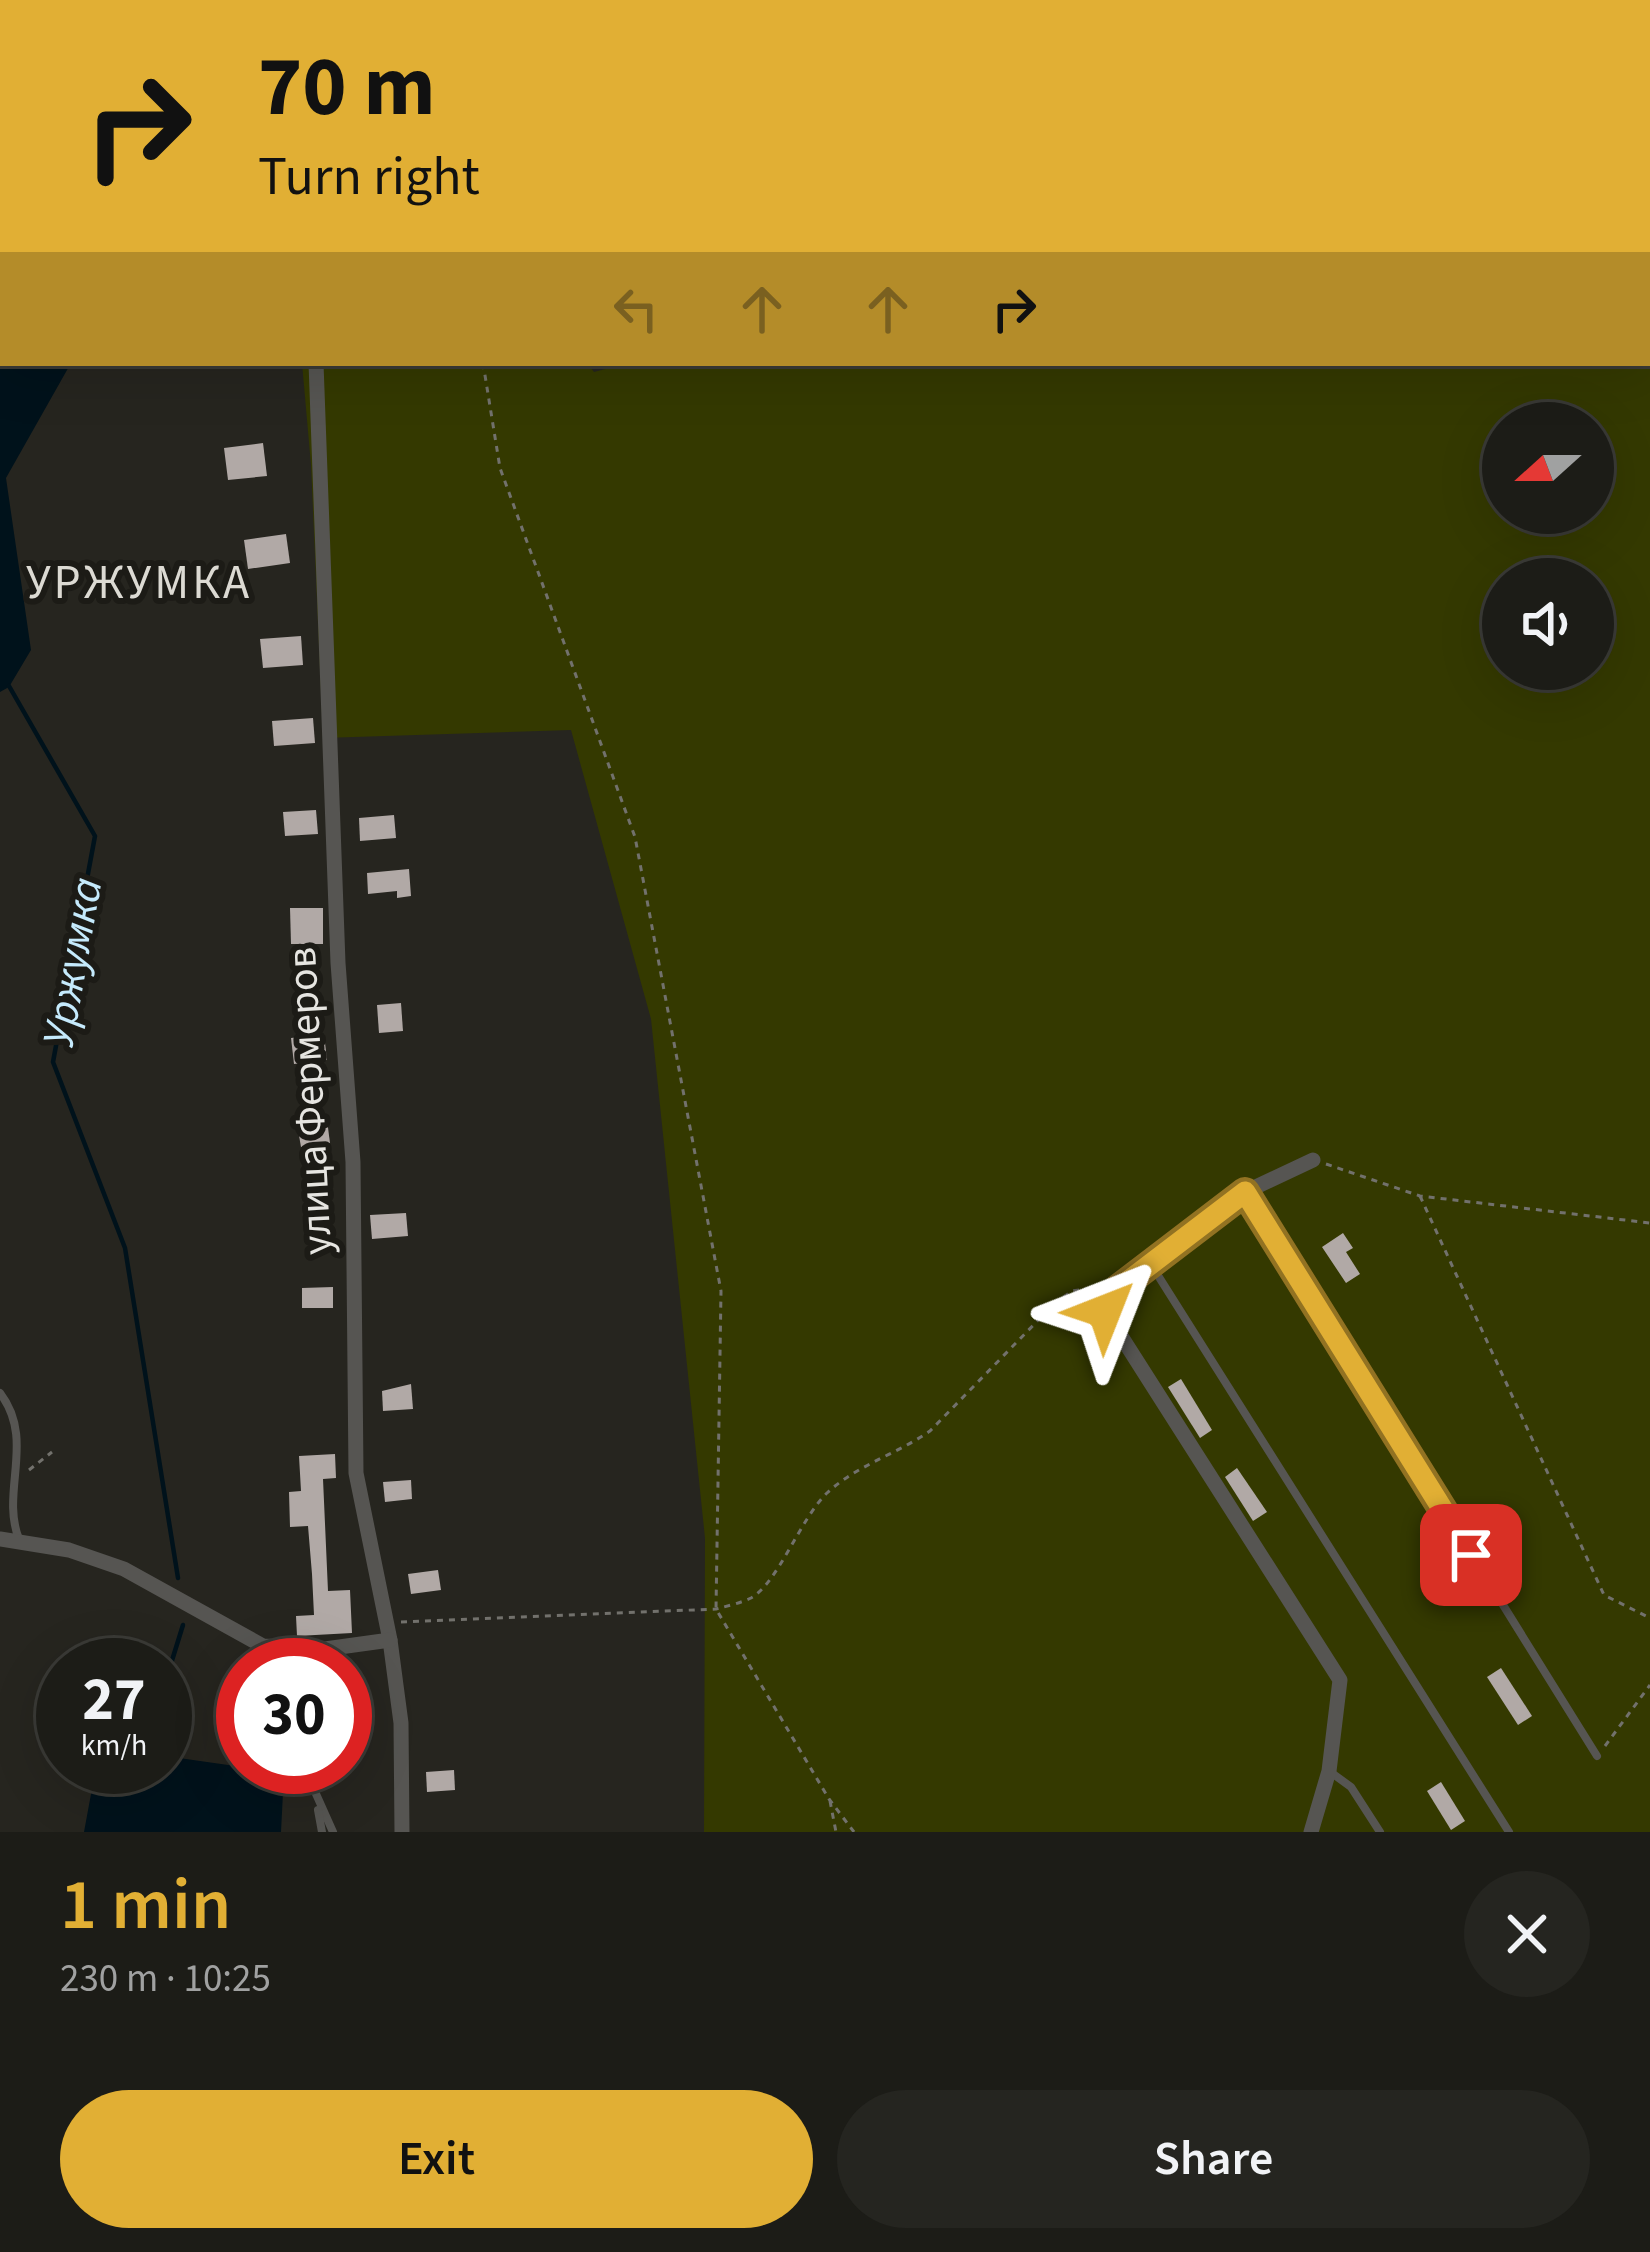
<!DOCTYPE html>
<meta charset="utf-8">
<style>
:root{--surface:#1c1c17;--page:#252520;--text:#f1f3f6;--muted:#a0a1a1;--line:#3a3a36;--accent:#e1af34}
body{margin:0;font-family:"Source Sans 3",sans-serif;background:var(--page);color:var(--text);height:100vh;display:flex;flex-direction:column;font-size:45px;white-space:nowrap}
*{box-sizing:border-box;margin:0}
p{font-size:39px;color:var(--muted)}
.icon{flex:none;width:66px;height:66px;fill:none;stroke:currentColor;stroke-width:2;stroke-linecap:round;stroke-linejoin:round}
.map{position:relative;height:1832px;overflow:hidden}
.sheet{display:flex;flex-direction:column;background:var(--surface);flex:1}
.sheet>*{flex:none}
.hud{position:absolute;left:0px;top:0px;width:1650px;height:366px;box-shadow:0 12px 48px #0002,0 0 0 3px var(--line);background:#e1af34;color:#111;overflow:hidden}
.needle{width:78px;rotate:249deg}
.fabs{position:absolute;left:1482px;top:402px;display:grid;gap:24px}
.fabs a{display:grid;place-items:center;width:132px;height:132px;border-radius:50%;background:var(--surface);box-shadow:0 12px 48px #0002,0 0 0 3px var(--line);font-size:60px}
.speed{position:absolute;left:36px;top:1638px;display:flex;gap:24px;font-size:60px;font-weight:700;text-align:center}
.speed>*{display:grid;place-content:center;width:156px;height:156px;border-radius:50%;background:var(--surface);box-shadow:0 12px 48px #0002,0 0 0 3px var(--line);line-height:1}
.speed small{font-size:30px;font-weight:400}
.speed .limit{border:18px solid #d22;background:#fff;color:#111}
.pin{position:absolute;display:grid;place-items:center;width:102px;height:102px;color:#fff;margin:-51px;border-radius:24px;box-shadow:0 6px 18px #0006}
.me{position:absolute;width:132px;margin:-66px;rotate:45deg;stroke-linejoin:round;filter:drop-shadow(0 0 9px #0008)}
.turn{display:flex;align-items:center;gap:42px;height:252px;padding:0 60px;font-size:54px}
.turn .icon{width:156px;height:156px;stroke-width:2.5}
.turn b{display:block;font-size:84px;line-height:102px}
.lanes{display:flex;align-items:center;height:114px;padding:0 60px;background:#0003;justify-content:center;gap:60px;direction:ltr}
.lanes .off{opacity:.35}
.round{display:grid;place-items:center;flex:none;width:126px;height:126px;border-radius:63px;background:var(--page)}
.summary{display:flex;align-items:center;justify-content:space-between;height:204px;padding:0 60px}
h1{font-size:72px;font-weight:600;line-height:90px;color:var(--accent)}
.button{display:flex;gap:24px;margin-top:auto;padding:24px 60px}
.button a{flex:1;height:138px;border-radius:72px;background:var(--accent);color:#111;font-size:48px;font-weight:600;line-height:138px;text-align:center}
.button a+a{background:var(--page);color:var(--text)}
.map>svg:first-child{display:block}
.green{fill:#343900;fill-rule:evenodd}
.water{fill:#00121b}
.lines{fill:none;stroke-linecap:round;stroke-linejoin:round}
.stream{stroke:#00121b;stroke-width:4.5}
.building{fill:#b1a9a6}
.path{stroke:#72716c;stroke-width:3;stroke-dasharray:6 6;stroke-linecap:butt}
.lane{stroke:#565552;stroke-width:8}
.street{stroke:#565552;stroke-width:15}
.route-casing{stroke:#927222;stroke-width:30}
.route{stroke:#e1af34;stroke-width:21}
.labels{text-anchor:middle;dominant-baseline:central;stroke-width:12;stroke-linejoin:round;paint-order:stroke}
.street-label{font-size:42px;fill:#e6e5e1;stroke:#1c1b16}
.water-label{font-size:45px;font-style:italic;fill:#c5eafc;stroke:#1c1b16}
.quarter-label{font-size:48px;letter-spacing:3px;fill:#dcdad3;stroke:#1c1b16}
</style>
<div class="map">
<svg width="1650" height="1832" viewBox="0 0 1650 1832">
<rect width="100%" height="100%" fill="#26251f"/>
<path class="green" d="M 588,0 L 1650,0 L 1650,1832 L 704,1832 L 705,1538 L 651,1019 L 571,730 L 323,738 L 311,465 L 302,363 L 587,363 L 594,372 L 628,363 L 1647,363 L 1647,3 ZM 1503,423 L 1593,423 L 1593,513 L 1503,513 ZM 1503,579 L 1593,579 L 1593,669 L 1503,669 Z"/>
<g class="water">
<polygon points="0,49 3,363 71,363 6,478 31,650 9,687 0,692"/>
<polygon points="165,1756 284,1773 281,1832 84,1832 96,1767 165,1767"/>
</g>
<g class="lines">
<g class="stream">
<polyline points="9,686 95,836 53,1062 125,1248 178,1578"/>
<polyline points="165,1683 183,1625"/>
</g>
</g>
<g class="building">
<polygon points="263,443 267,476 228,480 224,448"/>
<polygon points="286,534 290,563 248,569 244,540"/>
<polygon points="301,636 303,665 263,668 260,639"/>
<polygon points="313,718 315,743 274,746 272,721"/>
<polygon points="316,810 318,834 285,836 283,812"/>
<polygon points="394,815 396,838 360,841 359,818"/>
<polygon points="409,869 411,896 397,898 397,891 368,894 367,873"/>
<polygon points="290,908 323,908 323,944 291,944"/>
<polygon points="401,1003 403,1031 379,1033 377,1005"/>
<polygon points="324,1034 327,1060 294,1064 291,1038"/>
<polygon points="327,1120 330,1143 301,1147 297,1124"/>
<polygon points="406,1213 408,1236 372,1239 370,1215"/>
<polygon points="1343,1233 1353,1248 1346,1252 1360,1274 1346,1283 1322,1247"/>
<polygon points="333,1287 333,1308 302,1308 302,1288"/>
<polygon points="1181,1379 1212,1430 1200,1438 1168,1387"/>
<polygon points="411,1384 413,1409 383,1411 382,1391"/>
<polygon points="335,1454 336,1478 323,1479 328,1591 350,1590 352,1633 297,1636 296,1616 314,1615 312,1574 308,1526 290,1527 289,1492 301,1491 299,1456"/>
<polygon points="1237,1468 1267,1512 1253,1521 1225,1477"/>
<polygon points="411,1480 412,1499 385,1502 383,1482"/>
<polygon points="438,1570 441,1590 411,1594 408,1574"/>
<polygon points="1501,1668 1532,1716 1518,1725 1487,1677"/>
<polygon points="454,1770 455,1790 427,1792 426,1772"/>
<polygon points="1441,1782 1465,1821 1451,1830 1427,1791"/>
</g>
<g class="lines">
<g class="path">
<polyline points="483,363 500,468 635,837 721,1291 716,1609 829,1799 854,1832"/>
<polyline points="1326,1164 1420,1196 1650,1223"/>
<polyline points="1420,1196 1604,1595 1650,1618"/>
<polyline points="29,1470 52,1452"/>
<path d="M 401,1622 L 716,1609 C 727,1606 741,1603 751,1598 C 778,1583 800,1519 827,1493 C 857,1465 897,1454 930,1431 L 1054,1304 L 1072,1291 L 1098,1287"/>
<polyline points="1605,1746 1650,1685"/>
<polyline points="830,1801 836,1832"/>
</g>
<g class="lane">
<polyline points="1246,1192 1597,1756"/>
<polyline points="1152,1266 1509,1832"/>
<path d="M 0,1393 C 36,1440 0,1492 19,1539"/>
<polyline points="263,1646 269,1665"/>
<polyline points="304,1767 333,1832"/>
<polyline points="1329,1771 1351,1787 1380,1832"/>
<polyline points="318,1810 322,1832"/>
</g>
<g class="street">
<polyline points="279,0 279,3"/>
<polyline points="316,363 338,963 353,1162 356,1473 390,1640 401,1723 402,1832"/>
<polyline points="0,1539 69,1550 124,1569 263,1646 325,1649 390,1640"/>
<polyline points="1311,1832 1329,1771 1340,1680 1105,1311 1105,1302 1118,1289 1245,1192 1313,1160"/>
</g>
</g>
<g class="lines">
<g class="route-casing">
<polyline id="route" points="1105,1311 1106,1301 1118,1289 1245,1192 1471,1555"/>
</g>
<use href="#route" class="route"/>
</g>
<g class="labels">
<g class="street-label">
<text transform="translate(310 1101) rotate(-93)">улица Фермеров</text>
</g>
<g class="water-label">
<text transform="translate(73 962) rotate(-80)">Уржумка</text>
</g>
<g class="quarter-label">
<text x="139" y="583">УРЖУМКА</text>
</g>
</g>
</svg>
<div class="fabs">
<a><svg class="needle" viewBox="-14 -14 28 28"><path d="M0-13l5 13h-10z" fill="#e53935"/><path d="M0 13l5-13h-10z" fill="#a0a1a1"/></svg></a>
<a><svg class="icon" aria-label="sound" viewBox="0 0 24 24"><path d="M4 9h4l5-4v14l-5-4H4zM17 9q2 3 0 6"/></svg></a>
</div>
<div class="speed"><div>27<small>km/h</small></div><div class="limit">30</div></div>
<div class="pin" style="left:1471px;top:1555px;background:#d93025"><svg class="icon" aria-label="arrive" viewBox="0 0 24 24"><path d="M6 21V4h12l-3 4 3 4H6"/></svg></div>
<svg class="me" style="left:1105px;top:1311px" viewBox="-20 -20 40 40"><path d="M0-17L14 15 0 8-14 15z" fill="#e1af34" stroke="#fff" stroke-width="4"/></svg>
<div class="hud">
<div class="turn"><svg class="icon" aria-label="right" viewBox="0 0 24 24"><path d="M7 20v-9h11M14 6l5 5-5 5"/></svg><div><b>70 m</b>Turn right</div></div>
<div class="lanes"><svg class="icon off" aria-label="left" viewBox="0 0 24 24"><path d="M17 20v-9H6M10 6l-5 5 5 5"/></svg><svg class="icon off" aria-label="ahead" viewBox="0 0 24 24"><path d="M12 20V5M6 11l6-6 6 6"/></svg><svg class="icon off" aria-label="ahead" viewBox="0 0 24 24"><path d="M12 20V5M6 11l6-6 6 6"/></svg><svg class="icon" aria-label="right" viewBox="0 0 24 24"><path d="M7 20v-9h11M14 6l5 5-5 5"/></svg></div>
</div>
</div>
<section class="sheet">
<div class="summary"><div><h1>1 min</h1><p>230 m · 10:25</p></div><a class="round"><svg class="icon" aria-label="close" viewBox="0 0 24 24"><path d="M6 6l12 12M18 6L6 18"/></svg></a></div>
<div class="button"><a>Exit</a><a>Share</a></div>
</section>
